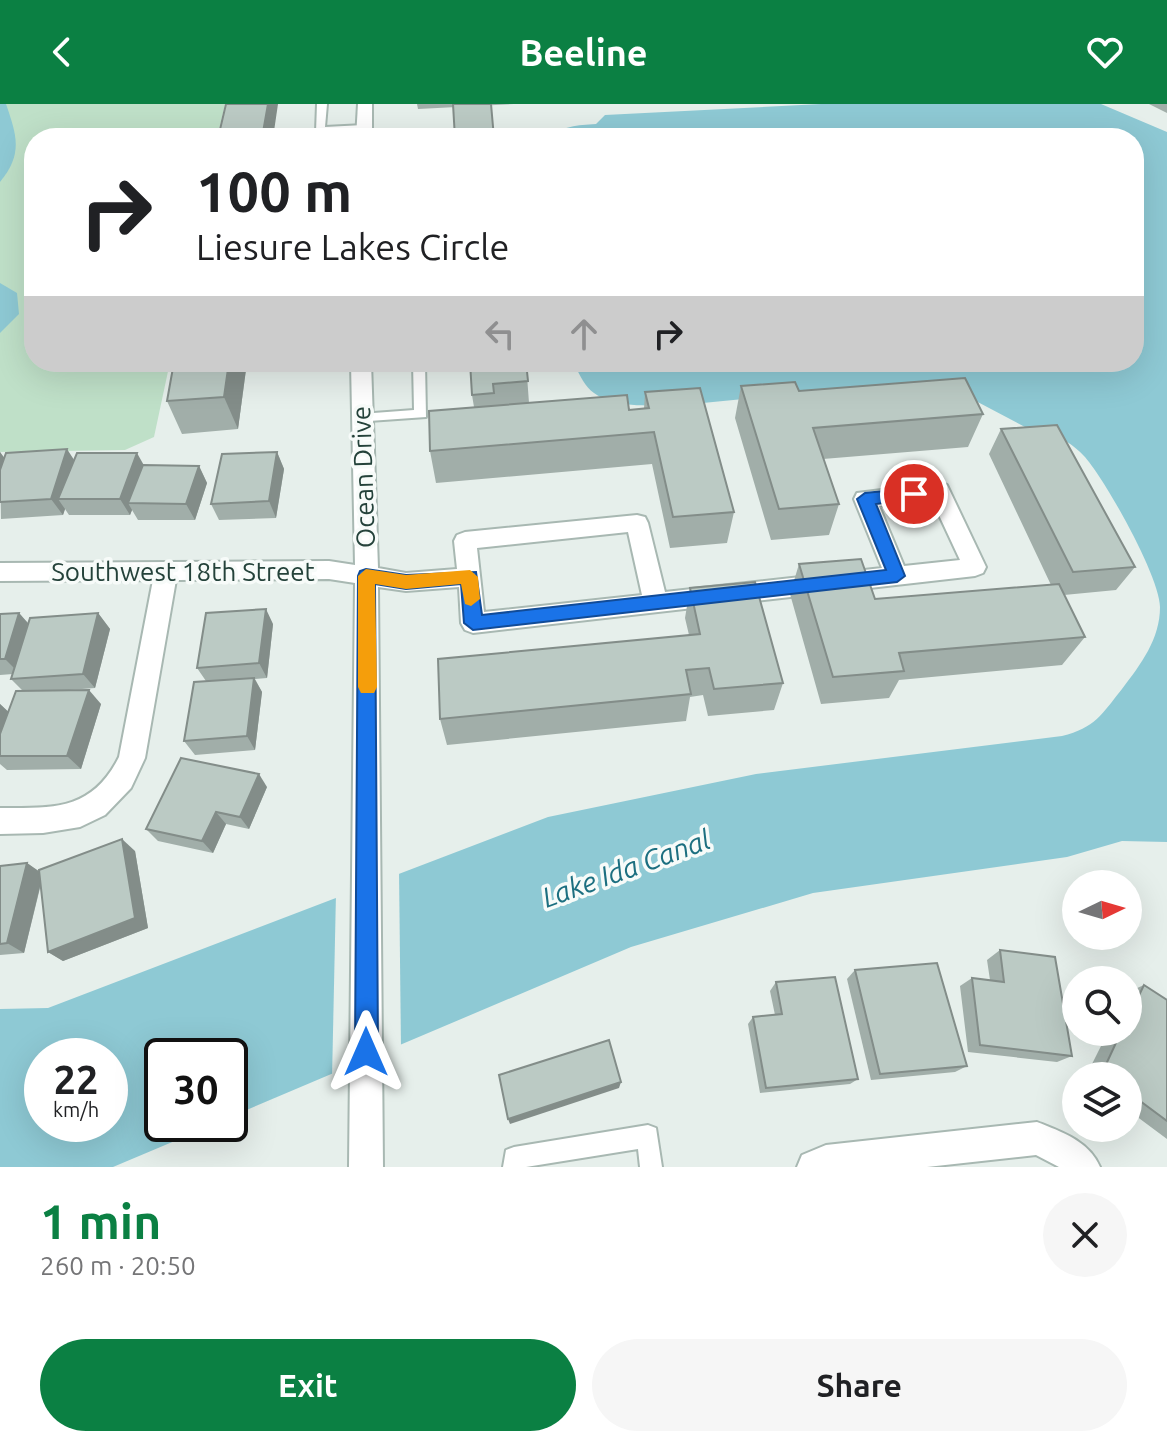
<!DOCTYPE html>
<meta charset="utf-8">
<style>
:root{--surface:#fff;--page:#f6f6f6;--text:#202124;--muted:#757577;--accent:#0b8043}
body{margin:0;font-family:Ubuntu,sans-serif;background:var(--page);color:var(--text);height:100vh;display:flex;flex-direction:column;font-size:30px;white-space:nowrap}
*{box-sizing:border-box;margin:0}
p{font-size:26px;color:var(--muted)}
.icon{flex:none;width:44px;height:44px;fill:none;stroke:currentColor;stroke-width:2;stroke-linecap:round;stroke-linejoin:round}
.map{position:relative;height:1063px;overflow:hidden}
.sheet{display:flex;flex-direction:column;background:var(--surface);flex:1}
.sheet>*{flex:none}
.guide{position:absolute;left:24px;top:24px;width:1120px;height:244px;border-radius:32px;box-shadow:0 8px 32px #0002;background:#fff;color:var(--text);overflow:hidden}
.needle{width:52px;rotate:85deg}
.fabs{position:absolute;left:1062px;top:766px;display:grid;gap:16px}
.fabs a{display:grid;place-items:center;width:80px;height:80px;border-radius:50%;background:var(--surface);box-shadow:0 8px 32px #0002;font-size:40px}
.speed{position:absolute;left:24px;top:934px;display:flex;gap:16px;font-size:40px;font-weight:700;text-align:center}
.speed>*{display:grid;place-content:center;width:104px;height:104px;border-radius:50%;background:var(--surface);box-shadow:0 8px 32px #0002;line-height:1}
.speed small{font-size:20px;font-weight:400}
.speed .limit{border:4px solid #111;border-radius:12px;background:#fff;color:#111}
.pin{position:absolute;display:grid;place-items:center;width:68px;height:68px;color:#fff;margin:-34px;border:4px solid #fff;border-radius:50%;box-shadow:0 2px 8px #0007}
.me{position:absolute;width:88px;margin:-44px;rotate:0deg;stroke-linejoin:round;filter:drop-shadow(0 0 6px #0008)}
.turn{display:flex;align-items:center;gap:28px;height:168px;padding:0 40px;font-size:36px}
.turn .icon{width:104px;height:104px;stroke-width:2.5}
.turn b{display:block;font-size:56px;line-height:68px}
.lanes{display:flex;align-items:center;height:76px;padding:0 40px;background:#0003;justify-content:center;gap:40px;direction:ltr}
.lanes .off{opacity:.35}
.round{display:grid;place-items:center;flex:none;width:84px;height:84px;border-radius:42px;background:var(--page)}
.head{display:flex;align-items:center;justify-content:space-between;height:136px;padding:0 40px}
h1{font-size:48px;font-weight:600;line-height:60px;color:var(--accent)}
.primary-button{display:flex;gap:16px;margin-top:auto;padding:16px 40px}
.primary-button a{flex:1;height:92px;border-radius:48px;background:var(--accent);color:#fff;font-size:32px;font-weight:600;line-height:92px;text-align:center}
.primary-button a+a{background:var(--page);color:var(--text)}
header{display:flex;justify-content:space-between;align-items:center;height:104px;padding:0 40px;background:var(--accent);color:#fff;font-size:36px;font-weight:600}
.map>svg:first-child{display:block}
.green{fill:#bfe0c8}
.water{fill:#8ec9d4;fill-rule:evenodd}
.pier{fill:#e6efeb}
.lines{fill:none;stroke-linecap:round;stroke-linejoin:round}
.service-casing{stroke:#a8b8b2;stroke-width:4}
.minor-casing{stroke:#a8b8b2;stroke-width:4}
.service{fill:#fff;fill-rule:evenodd}
.minor{fill:#fff;fill-rule:evenodd}
.wall{fill:#a1aea9}
.shaded-wall{fill:#838d89}
.building{fill:#bbcac4;stroke:#838d89;stroke-width:2}
.route{fill:#1a73e8;stroke:#114b97;stroke-width:2}
.slow{fill:#f59e0b}
.labels{text-anchor:middle;dominant-baseline:central;stroke-width:7;stroke-linejoin:round;paint-order:stroke}
.street-label{font-size:26px;fill:#24423a;stroke:#f7fbf9}
.water-label{font-size:28px;font-style:italic;fill:#1c6f80;stroke:#f7fbf9}
</style>
<header><svg class="icon" aria-label="back" viewBox="0 0 24 24"><path d="M15 5l-7 7 7 7"/></svg>Beeline<svg class="icon" aria-label="heart" viewBox="0 0 24 24"><path d="M12 20l-8-8c-3-5 5-10 8-4 3-6 11-1 8 4z"/></svg></header>
<div class="map">
<svg width="1167" height="1063" viewBox="0 0 1167 1063">
<rect width="100%" height="100%" fill="#e6efeb"/>
<polygon class="green" points="0,0 225,0 217,34 34,34 34,258 170,258 154,333 125,346 0,348"/>
<g class="water">
<path d="M 0,0 L 6,0 C 17,32 23,50 0,78 Z"/>
<path d="M 821,0 L 1101,0 L 1167,28 L 1167,738 L 1122,737 L 1067,753 L 813,789 L 631,843 L 230,1013 L 230,952 L 162,952 L 162,1020 L 215,1020 L 113,1063 L 0,1063 L 0,905 L 48,904 L 548,713 L 756,670 L 1062,632 C 1095,624 1102,610 1122,585 C 1141,560 1160,535 1160,503 C 1160,473 1105,375 1084,352 C 1074,341 1061,334 1049,327 L 1042,332 L 972,295 L 898,280 L 672,302 C 649,301 613,304 594,289 C 585,283 580,271 575,262 L 575,258 L 1134,258 L 1134,34 L 547,34 C 563,22 577,21 596,20 L 605,11 ZM 42,952 L 110,952 L 110,1020 L 42,1020 Z"/>
<polygon points="0,179 17,189 19,210 0,229"/>
</g>
<polygon class="pier" points="399,766 401,945 332,975 336,789"/>
<g class="lines">
<g class="service-casing">
<g id="service">
<polygon points="317,0 327,0 325,23 364,21 369,24 364,27 316,28"/>
<polygon points="413,258 425,258 426,313 355,318 353,315 360,310 414,306"/>
<polygon points="648,1021 656,1024 662,1063 640,1063 638,1045 526,1063 503,1063 506,1046 514,1043"/>
</g>
</g>
<g class="minor-casing">
<g id="minor">
<polygon points="358,0 372,0 372,34 356,34"/>
<path d="M 351,258 L 371,258 L 378,464 L 406,469 L 457,465 L 454,437 L 457,431 L 465,428 L 637,411 L 645,413 L 648,419 L 665,488 L 882,464 L 854,395 L 857,389 L 939,379 L 947,381 L 986,463 L 983,469 L 975,472 L 473,529 L 465,526 L 461,519 L 459,483 L 406,487 L 378,483 L 383,1063 L 349,1063 L 355,479 L 329,475 L 176,476 L 145,654 L 131,684 L 105,711 L 80,723 L 43,729 L 0,730 L 0,704 C 53,704 92,707 119,653 L 153,476 L 0,477 L 0,459 L 329,457 L 355,461 ZM 932,396 L 960,456 L 904,462 L 879,402 ZM 628,428 L 642,491 L 484,508 L 477,444 Z"/>
<path d="M 1037,1018 C 1062,1028 1089,1037 1100,1063 L 1059,1063 L 1036,1051 L 927,1063 L 797,1063 L 802,1051 L 826,1041 Z"/>
</g>
</g>
<use href="#service" class="service"/>
<use href="#minor" class="minor"/>
</g>
<g class="wall">
<polygon points="417,0 514,0 418,5"/>
<polygon points="1149,0 1167,0 1167,9"/>
<polygon points="174,258 247,258 238,325 182,330 167,297"/>
<polygon points="526,258 529,299 629,306 644,305 645,288 734,408 727,439 670,444 652,360 436,379 430,347 474,303 472,291"/>
<polygon points="741,282 799,287 983,310 968,343 823,355 839,400 829,431 771,436 735,314"/>
<polygon points="1001,325 1135,463 1116,486 1064,491 1085,533 1062,561 899,576 889,594 821,600 790,490 799,460 875,495 1051,481 989,350"/>
<polygon points="0,348 4,354 74,356 144,361 199,362 207,379 195,416 138,416 132,406 130,411 69,411 65,405 63,411 1,415"/>
<polygon points="277,348 284,365 276,414 219,416 211,400"/>
<polygon points="690,484 783,579 774,606 708,612 703,591 690,593 686,617 447,641 440,615 689,531 685,514"/>
<polygon points="19,509 28,519 98,509 110,525 95,584 69,586 101,600 81,665 7,666 0,660 0,600 8,608 23,587 11,575 13,570 0,571 0,510"/>
<polygon points="273,520 267,574 255,575 262,588 255,646 195,651 184,637 206,577 197,564"/>
<polygon points="267,683 249,725 226,720 213,749 158,737 146,725"/>
<polygon points="135,747 148,824 63,857 48,848 41,780 24,849 0,851 0,762 27,759 39,768"/>
<polygon points="1000,846 1072,952 1057,958 968,948 960,882 972,874 990,876 987,856"/>
<polygon points="855,866 967,962 955,968 871,976 847,875"/>
<polygon points="776,878 858,975 850,980 760,989 748,920 753,913 775,911 770,887"/>
<polygon points="1144,881 1167,896 1167,1035 1128,1006 1128,972 1086,972 1108,928 1128,928 1128,888"/>
</g>
<g class="shaded-wall">
<polygon points="268,0 278,0 273,34 262,34"/>
<polygon points="229,258 247,258 238,325 224,293"/>
<polygon points="67,345 78,362 58,395 65,405 63,411 51,395"/>
<polygon points="0,348 11,363 0,393"/>
<polygon points="277,348 284,365 276,414 269,397"/>
<polygon points="137,349 146,365 128,399 132,406 130,411 120,395"/>
<polygon points="199,362 207,379 195,416 186,400"/>
<polygon points="266,505 273,520 267,574 259,559"/>
<polygon points="19,509 32,524 19,569 5,555"/>
<polygon points="98,509 110,525 95,584 83,570"/>
<polygon points="254,574 262,588 255,646 247,632"/>
<polygon points="89,586 101,600 81,665 67,652"/>
<polygon points="0,600 13,612 0,652"/>
<polygon points="259,670 267,683 249,725 240,713"/>
<polygon points="216,708 226,720 213,749 202,737"/>
<polygon points="122,735 135,747 148,824 63,857 48,848"/>
<polygon points="27,759 43,770 24,849 7,839"/>
<polygon points="621,978 619,984 510,1020 508,1015"/>
</g>
<g class="building">
<polygon points="226,0 268,0 262,34 218,34"/>
<polygon points="453,0 491,0 494,34 455,34"/>
<polygon points="174,258 229,258 224,293 167,297"/>
<polygon points="470,258 526,258 528,277 493,280 494,289 472,291"/>
<polygon points="965,274 983,310 813,324 839,400 779,405 741,282 795,278 799,287"/>
<polygon points="700,284 734,408 673,413 654,328 430,347 429,307 627,291 629,306 649,304 645,288"/>
<polygon points="1057,321 1135,463 1073,468 1001,325"/>
<polygon points="67,345 51,395 0,398 0,366 6,349"/>
<polygon points="277,348 269,397 211,400 222,350"/>
<polygon points="77,349 137,349 120,395 58,395"/>
<polygon points="143,361 199,362 186,400 128,399"/>
<polygon points="861,455 875,495 1059,480 1085,533 899,549 904,567 833,573 799,460"/>
<polygon points="755,478 783,579 714,585 709,564 686,566 691,590 440,615 438,555 700,530 690,484"/>
<polygon points="266,505 259,559 197,564 206,509"/>
<polygon points="19,509 5,555 0,555 0,510"/>
<polygon points="98,509 83,570 11,575 30,514"/>
<polygon points="254,574 247,632 184,637 194,578"/>
<polygon points="89,586 67,652 0,652 0,630 16,587"/>
<polygon points="181,654 259,670 240,713 216,708 202,737 146,725"/>
<polygon points="122,735 135,814 48,848 39,766"/>
<polygon points="27,759 7,839 0,840 0,762"/>
<polygon points="1000,846 1055,853 1072,952 980,941 972,874 1004,878"/>
<polygon points="937,859 967,962 880,970 855,866"/>
<polygon points="835,873 858,975 766,984 753,913 782,910 776,878"/>
<polygon points="1144,881 1167,896 1167,1017 1128,988 1128,972 1106,972 1102,969 1121,928 1128,928 1128,914"/>
<polygon points="609,936 621,978 508,1015 499,971"/>
</g>
<polygon class="route" points="914,384 920,385 920,394 876,400 905,472 897,478 473,526 464,519 461,480 406,485 375,480 378,948 375,957 366,960 358,957 355,948 358,472 360,467 366,465 406,471 476,468 482,511 886,466 857,395 865,389"/>
<polygon class="slow" points="366,465 406,471 470,466 478,473 480,495 471,502 465,500 461,480 406,485 375,480 377,583 374,589 361,589 358,583 358,472"/>
<g class="labels">
<g class="street-label">
<text transform="translate(363 373) rotate(-92)">Ocean Drive</text>
<text x="183" y="467">Southwest 18th Street</text>
</g>
<g class="water-label">
<text transform="translate(626 764) rotate(-20)">Lake Ida Canal</text>
</g>
</g>
</svg>
<div class="fabs">
<a><svg class="needle" viewBox="-14 -14 28 28"><path d="M0-13l5 13h-10z" fill="#e53935"/><path d="M0 13l5-13h-10z" fill="#757577"/></svg></a>
<a><svg class="icon" aria-label="search" viewBox="0 0 24 24"><circle cx="10" cy="10" r="6"/><path d="M15 15l6 6"/></svg></a>
<a><svg class="icon" aria-label="layers" viewBox="0 0 24 24"><path d="M12 4l9 5-9 5-9-5zM3 14l9 5 9-5"/></svg></a>
</div>
<div class="speed"><div>22<small>km/h</small></div><div class="limit">30</div></div>
<div class="pin" style="left:914px;top:390px;background:#d93025"><svg class="icon" aria-label="arrive" viewBox="0 0 24 24"><path d="M6 21V4h12l-3 4 3 4H6"/></svg></div>
<svg class="me" style="left:366px;top:948px" viewBox="-20 -20 40 40"><path d="M0-17L14 15 0 8-14 15z" fill="#1a73e8" stroke="#fff" stroke-width="4"/></svg>
<div class="guide">
<div class="turn"><svg class="icon" aria-label="right" viewBox="0 0 24 24"><path d="M7 20v-9h11M14 6l5 5-5 5"/></svg><div><b>100 m</b>Liesure Lakes Circle</div></div>
<div class="lanes"><svg class="icon off" aria-label="left" viewBox="0 0 24 24"><path d="M17 20v-9H6M10 6l-5 5 5 5"/></svg><svg class="icon off" aria-label="ahead" viewBox="0 0 24 24"><path d="M12 20V5M6 11l6-6 6 6"/></svg><svg class="icon" aria-label="right" viewBox="0 0 24 24"><path d="M7 20v-9h11M14 6l5 5-5 5"/></svg></div>
</div>
</div>
<section class="sheet">
<div class="head"><div><h1>1 min</h1><p>260 m · 20:50</p></div><a class="round"><svg class="icon" aria-label="close" viewBox="0 0 24 24"><path d="M6 6l12 12M18 6L6 18"/></svg></a></div>
<div class="primary-button"><a>Exit</a><a>Share</a></div>
</section>
